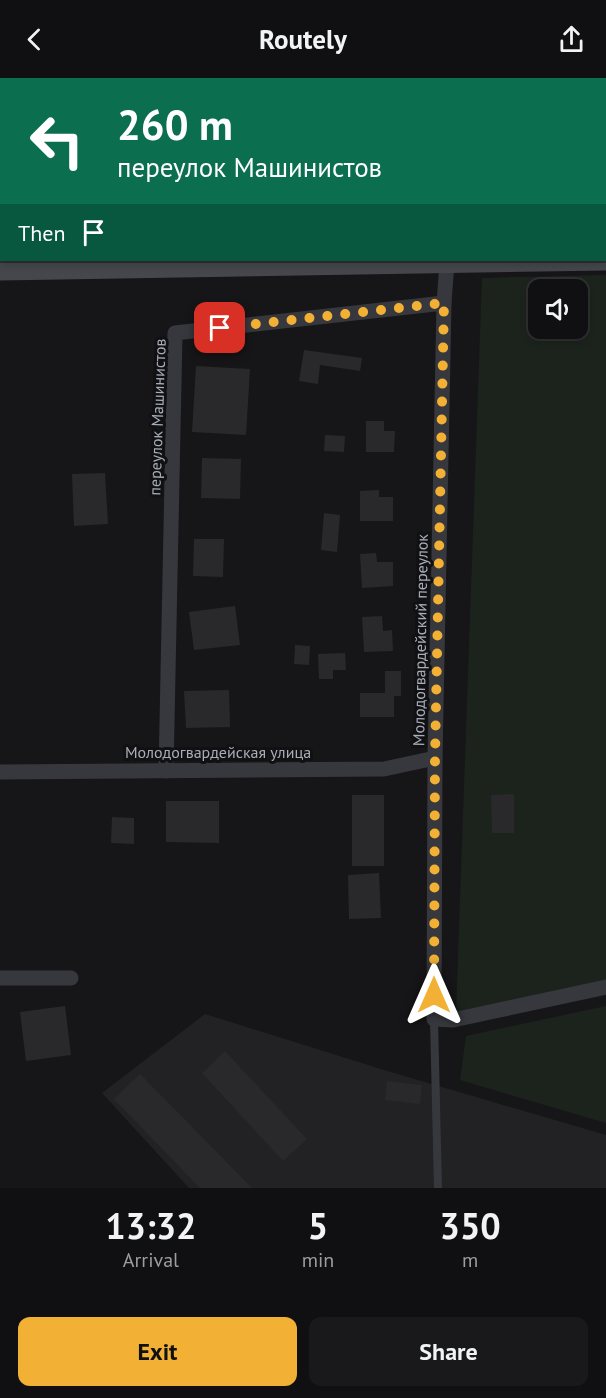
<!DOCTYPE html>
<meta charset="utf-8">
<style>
:root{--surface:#101012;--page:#19191b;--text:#f1f3f6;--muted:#9c9d9f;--line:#303032;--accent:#f2b134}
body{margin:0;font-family:"PT Sans",sans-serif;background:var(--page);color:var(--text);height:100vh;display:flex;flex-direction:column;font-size:22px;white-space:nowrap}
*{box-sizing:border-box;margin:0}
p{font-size:20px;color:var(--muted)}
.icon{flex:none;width:33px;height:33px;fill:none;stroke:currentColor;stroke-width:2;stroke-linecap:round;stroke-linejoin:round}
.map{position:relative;height:1110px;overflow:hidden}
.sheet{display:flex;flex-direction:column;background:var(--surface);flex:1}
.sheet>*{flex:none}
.hud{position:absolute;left:0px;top:0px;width:606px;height:183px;box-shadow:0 3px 9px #0003,0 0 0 2px var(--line);background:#0b6e4f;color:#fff;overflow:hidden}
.fabs{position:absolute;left:528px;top:201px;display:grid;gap:12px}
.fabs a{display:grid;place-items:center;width:60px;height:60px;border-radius:12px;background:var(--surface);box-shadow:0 3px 9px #0003,0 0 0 2px var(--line);font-size:30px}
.pin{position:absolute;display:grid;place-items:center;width:51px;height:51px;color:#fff;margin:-26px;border-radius:12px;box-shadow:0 3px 9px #0006}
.me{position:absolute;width:66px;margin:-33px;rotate:0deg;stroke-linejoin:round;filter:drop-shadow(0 0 4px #0008)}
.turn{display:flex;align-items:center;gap:21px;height:126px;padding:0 18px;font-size:27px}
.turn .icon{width:78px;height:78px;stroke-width:2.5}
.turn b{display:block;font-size:42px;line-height:51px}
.then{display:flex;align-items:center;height:57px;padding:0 18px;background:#0003;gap:12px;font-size:22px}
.eta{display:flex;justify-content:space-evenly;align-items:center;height:102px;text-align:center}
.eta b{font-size:36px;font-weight:700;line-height:42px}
.button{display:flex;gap:12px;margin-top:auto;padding:12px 18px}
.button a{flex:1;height:69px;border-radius:12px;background:var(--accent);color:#111;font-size:24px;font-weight:700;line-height:69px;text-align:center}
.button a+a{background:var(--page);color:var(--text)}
header{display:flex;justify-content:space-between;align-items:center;height:78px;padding:0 18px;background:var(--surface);font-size:27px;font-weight:700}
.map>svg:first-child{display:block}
.built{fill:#222225}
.green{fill:#1c231d;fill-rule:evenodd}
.building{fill:#29292c}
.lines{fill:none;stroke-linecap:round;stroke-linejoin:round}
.lane{stroke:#37383d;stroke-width:8}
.street{stroke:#37383d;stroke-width:15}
.secondary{stroke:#45474d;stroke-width:21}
.route{stroke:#f2b134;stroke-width:10;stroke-dasharray:0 18}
.labels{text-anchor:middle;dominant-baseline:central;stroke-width:6;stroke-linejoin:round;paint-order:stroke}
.street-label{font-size:16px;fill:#a8adb8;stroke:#111113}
</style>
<header><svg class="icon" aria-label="back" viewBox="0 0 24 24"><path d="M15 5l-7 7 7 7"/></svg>Routely<svg class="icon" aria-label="share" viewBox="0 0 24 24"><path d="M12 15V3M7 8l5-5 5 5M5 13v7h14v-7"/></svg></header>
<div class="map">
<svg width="606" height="1110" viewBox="0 0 606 1110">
<rect width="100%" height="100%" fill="#161618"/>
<polygon class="built" points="205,936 384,992 606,1057 606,1110 189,1110 102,1015"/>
<g class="green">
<path d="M 606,197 L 606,902 L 456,936 L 482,200 ZM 538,212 L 578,212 L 578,250 L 538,250 Z"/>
<polygon points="606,928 606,1045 460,1002 466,958"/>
</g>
<g class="building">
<polygon points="304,272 362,280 360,293 320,287 318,306 299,303"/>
<polygon points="196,288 250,291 246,357 192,354"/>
<polygon points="366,343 384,343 384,353 395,353 394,374 366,374"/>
<polygon points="325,357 345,358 344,374 324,373"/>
<polygon points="202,380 241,381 240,421 201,420"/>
<polygon points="105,395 108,446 74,448 72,396"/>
<polygon points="379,412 379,419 393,419 393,443 360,443 360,413"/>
<polygon points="324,435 340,437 337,474 321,472"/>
<polygon points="194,461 224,461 223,499 193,498"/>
<polygon points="376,475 377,484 393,484 393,508 362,510 360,476"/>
<polygon points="235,528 240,567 194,572 189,534"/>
<polygon points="382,538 383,553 392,552 393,573 364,574 362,539"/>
<polygon points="295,567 310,568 309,587 294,586"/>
<polygon points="345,575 346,592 333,592 333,601 319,601 318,576"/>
<polygon points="385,593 401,593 401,618 394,618 394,639 360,639 360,615 385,615"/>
<polygon points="229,612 230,649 186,650 184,613"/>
<polygon points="514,716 514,755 492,755 491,717"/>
<rect x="352" y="717" width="32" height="71"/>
<polygon points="166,723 219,723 219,765 166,764"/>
<polygon points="112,739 134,740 134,766 111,765"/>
<polygon points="379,795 381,840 349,841 348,797"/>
<polygon points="65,928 71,977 26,983 20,934"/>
<polygon points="225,973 307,1061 283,1083 202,995"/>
<polygon points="140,996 252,1110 200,1110 114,1021"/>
<polygon points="387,1003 422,1007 420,1026 385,1022"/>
</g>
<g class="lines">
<g class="lane">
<polyline points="404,0 405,2"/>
<polyline points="434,941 438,1110"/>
</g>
<g class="street">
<polyline points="164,0 164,2"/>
<polyline points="447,184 444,225 435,680 434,941 453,942 606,909"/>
<polyline points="166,693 175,255 444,225"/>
<polyline points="0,694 384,691 435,680"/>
<polyline points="0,900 71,900"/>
</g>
<polyline class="secondary" points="0,192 606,182"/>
</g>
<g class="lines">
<polyline class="route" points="220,250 444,225 435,680 434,917"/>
</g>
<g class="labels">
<g class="street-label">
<text transform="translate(157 339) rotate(-88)">переулок Машинистов</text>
<text transform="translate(420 562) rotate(-89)">Молодогвардейский переулок</text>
<text x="218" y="674">Молодогвардейская улица</text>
</g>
</g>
</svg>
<div class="fabs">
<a><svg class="icon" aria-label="sound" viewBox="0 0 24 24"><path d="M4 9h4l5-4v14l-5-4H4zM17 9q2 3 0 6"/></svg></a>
</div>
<div class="pin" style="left:220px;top:250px;background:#d93025"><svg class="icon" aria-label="arrive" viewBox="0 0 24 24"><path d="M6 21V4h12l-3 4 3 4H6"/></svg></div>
<svg class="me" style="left:434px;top:917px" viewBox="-20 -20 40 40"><path d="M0-17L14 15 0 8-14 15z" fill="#f2b134" stroke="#fff" stroke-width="4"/></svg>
<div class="hud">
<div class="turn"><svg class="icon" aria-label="left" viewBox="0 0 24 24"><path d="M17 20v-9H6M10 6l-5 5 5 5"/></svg><div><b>260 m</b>переулок Машинистов</div></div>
<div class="then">Then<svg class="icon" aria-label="arrive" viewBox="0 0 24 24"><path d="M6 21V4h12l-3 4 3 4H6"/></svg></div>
</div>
</div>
<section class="sheet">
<div class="eta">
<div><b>13:32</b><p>Arrival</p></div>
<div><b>5</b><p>min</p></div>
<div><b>350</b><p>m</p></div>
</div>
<div class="button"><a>Exit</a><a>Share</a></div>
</section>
